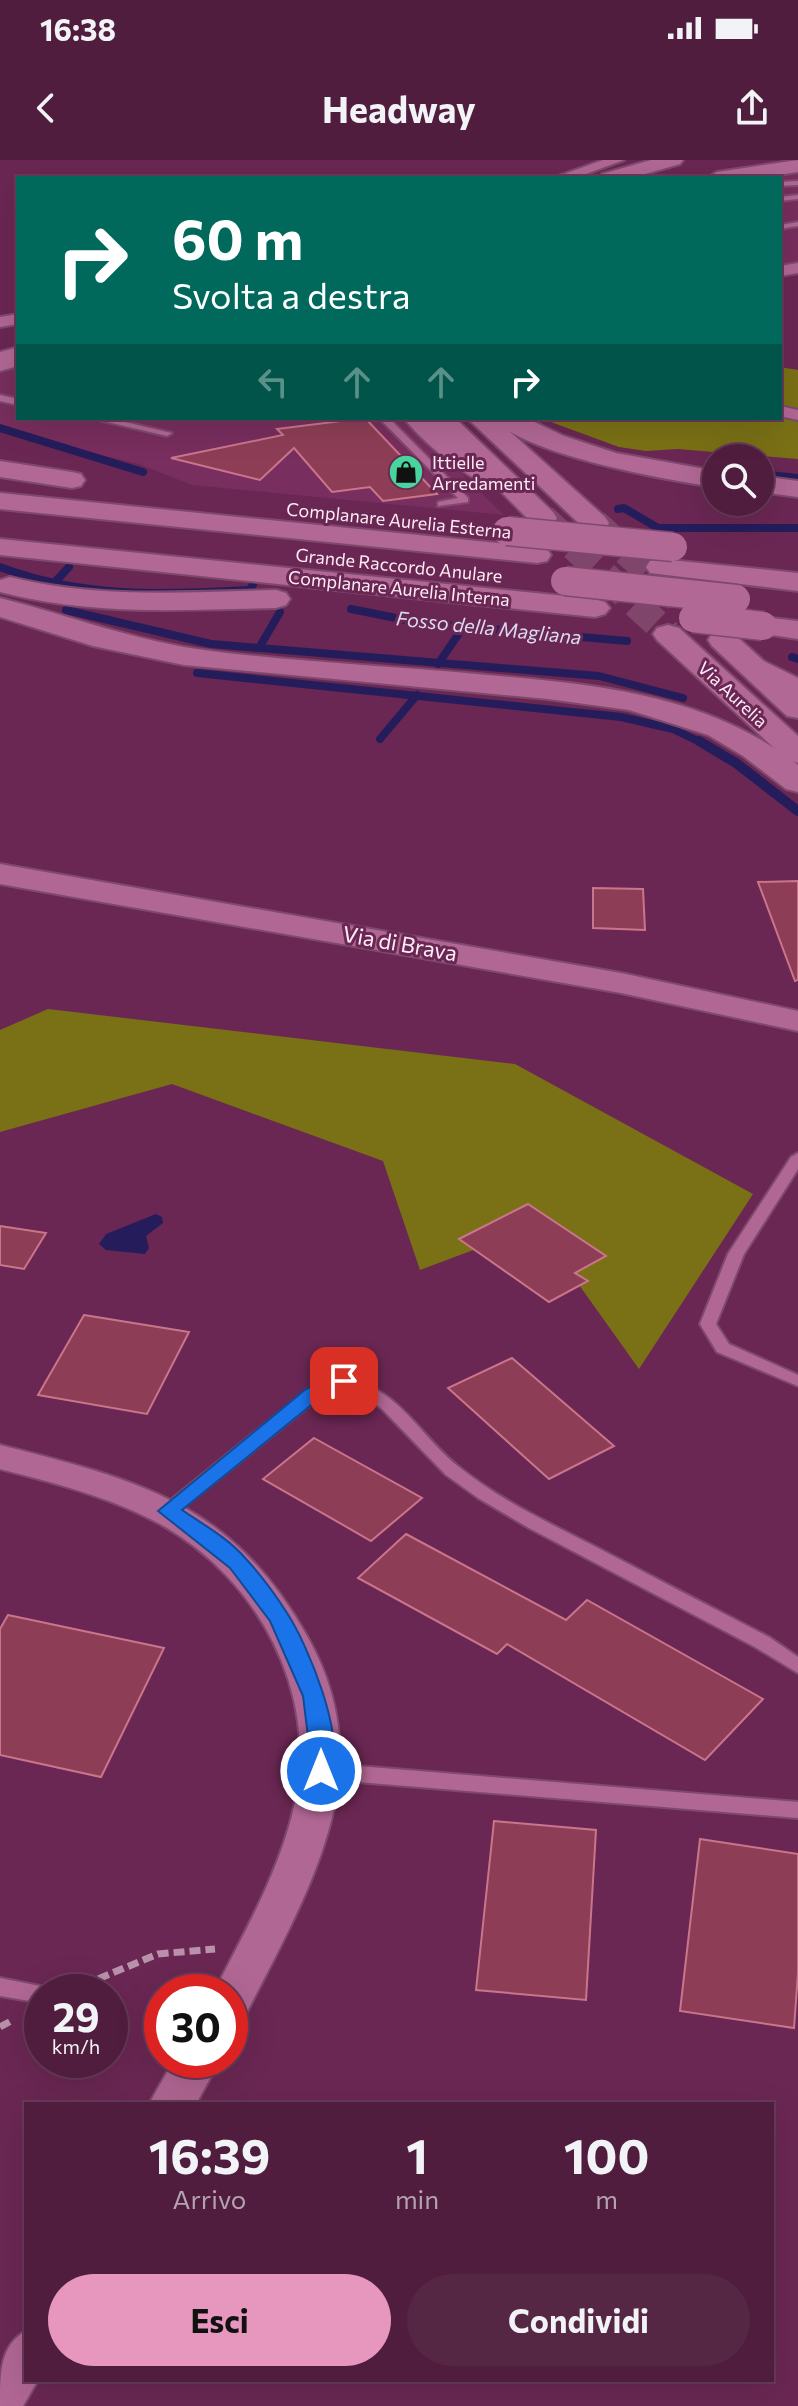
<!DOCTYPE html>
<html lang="it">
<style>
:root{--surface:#501d3e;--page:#562645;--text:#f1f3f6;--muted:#b4a2b0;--line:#673b58;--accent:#e797bd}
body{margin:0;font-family:Commissioner,sans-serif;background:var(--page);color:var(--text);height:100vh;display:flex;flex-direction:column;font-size:30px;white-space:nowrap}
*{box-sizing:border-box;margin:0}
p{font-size:26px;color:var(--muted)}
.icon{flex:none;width:44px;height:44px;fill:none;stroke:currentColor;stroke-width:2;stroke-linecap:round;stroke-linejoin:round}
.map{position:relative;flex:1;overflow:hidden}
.side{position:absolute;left:24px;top:1942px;width:750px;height:280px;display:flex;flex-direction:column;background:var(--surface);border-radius:0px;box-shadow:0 8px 32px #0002,0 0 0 2px var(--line)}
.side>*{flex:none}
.hud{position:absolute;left:16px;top:16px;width:766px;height:244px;border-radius:0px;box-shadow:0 8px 32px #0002,0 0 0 2px var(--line);background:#00695c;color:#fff;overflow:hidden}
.fabs{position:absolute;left:702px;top:284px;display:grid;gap:16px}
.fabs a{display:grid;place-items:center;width:72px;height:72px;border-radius:50%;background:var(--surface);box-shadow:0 8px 32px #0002,0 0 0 2px var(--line);font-size:40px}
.speed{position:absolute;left:24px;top:1814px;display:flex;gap:16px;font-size:40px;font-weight:700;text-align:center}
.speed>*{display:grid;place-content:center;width:104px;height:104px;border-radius:50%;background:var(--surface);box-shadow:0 8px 32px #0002,0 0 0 2px var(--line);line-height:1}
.speed small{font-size:20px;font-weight:400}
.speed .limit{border:12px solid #d22;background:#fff;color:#111}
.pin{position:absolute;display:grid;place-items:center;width:68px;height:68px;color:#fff;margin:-34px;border-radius:16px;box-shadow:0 4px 12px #0006}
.me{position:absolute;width:88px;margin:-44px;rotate:0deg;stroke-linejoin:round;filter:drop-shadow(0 0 6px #0008)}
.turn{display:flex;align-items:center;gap:28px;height:168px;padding:0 24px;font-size:36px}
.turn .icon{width:104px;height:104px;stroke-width:2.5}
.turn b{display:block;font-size:56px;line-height:68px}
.lanes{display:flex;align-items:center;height:76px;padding:0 24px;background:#0003;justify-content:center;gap:40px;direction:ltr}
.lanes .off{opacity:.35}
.eta{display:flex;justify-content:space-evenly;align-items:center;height:136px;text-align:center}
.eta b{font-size:48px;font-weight:700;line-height:56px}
.primary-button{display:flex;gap:16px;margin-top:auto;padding:16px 24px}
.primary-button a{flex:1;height:92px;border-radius:48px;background:var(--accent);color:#111;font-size:32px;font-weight:700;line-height:92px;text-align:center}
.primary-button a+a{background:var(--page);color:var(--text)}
.status{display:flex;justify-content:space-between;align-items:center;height:56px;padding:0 40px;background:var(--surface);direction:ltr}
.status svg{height:22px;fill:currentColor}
header{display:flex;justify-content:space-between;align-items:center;height:104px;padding:0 24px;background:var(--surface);font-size:36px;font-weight:700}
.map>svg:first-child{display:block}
.built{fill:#782e5e}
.forest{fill:#7a7116}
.water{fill:#251d5b}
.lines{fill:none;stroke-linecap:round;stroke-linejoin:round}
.stream-far1{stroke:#251d5b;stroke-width:8}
.stream{stroke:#251d5b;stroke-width:10}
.building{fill:#8d3e56;stroke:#ca758c;stroke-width:2}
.trunk-tunnel{stroke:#80456b;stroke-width:28;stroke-dasharray:28 14;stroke-linecap:butt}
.service-casing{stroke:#7e496d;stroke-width:4}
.minor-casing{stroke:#7e496d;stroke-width:4}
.tertiary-casing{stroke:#7e496d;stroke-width:4}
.trunk-casing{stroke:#7e496d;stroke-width:4}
.motorway-casing{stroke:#7e496d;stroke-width:4}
.path{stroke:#b991ab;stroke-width:7;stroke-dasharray:11 5;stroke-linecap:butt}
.service{fill:#b16794;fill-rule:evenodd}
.minor{fill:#b16794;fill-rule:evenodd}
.tertiary{fill:#b16794;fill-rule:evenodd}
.trunk{fill:#b16895;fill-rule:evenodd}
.motorway{fill:#b16895;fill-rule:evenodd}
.motorway-bridge-casing{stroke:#7e496d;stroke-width:31;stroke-linecap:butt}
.motorway-bridge{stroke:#b16895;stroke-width:28}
.route{fill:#1a73e8;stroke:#114b97;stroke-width:2}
.labels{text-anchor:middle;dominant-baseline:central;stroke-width:6;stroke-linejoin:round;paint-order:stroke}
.far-poi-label{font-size:18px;fill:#fdecf6;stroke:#6a2753;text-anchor:start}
.far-street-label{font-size:18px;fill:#fdecf6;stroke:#6a2753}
.far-water-label{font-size:20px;font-style:italic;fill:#d9dbee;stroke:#6a2753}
.street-label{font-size:22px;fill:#fdecf6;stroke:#6a2753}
</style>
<div class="status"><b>16:38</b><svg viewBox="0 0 49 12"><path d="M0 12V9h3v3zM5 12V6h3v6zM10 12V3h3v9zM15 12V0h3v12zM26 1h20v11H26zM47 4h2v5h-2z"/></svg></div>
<header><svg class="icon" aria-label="back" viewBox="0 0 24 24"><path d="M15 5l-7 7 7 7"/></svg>Headway<svg class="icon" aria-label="share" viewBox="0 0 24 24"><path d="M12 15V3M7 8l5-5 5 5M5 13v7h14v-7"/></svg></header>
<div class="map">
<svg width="798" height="2246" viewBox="0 0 798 2246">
<rect width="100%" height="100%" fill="#6a2753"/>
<g class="built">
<polygon points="798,10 798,105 780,108 780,18 741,18"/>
<polygon points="18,201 18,258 405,258 504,355 192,325 139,304 54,284 0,265 0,206"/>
</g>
<g class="forest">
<polygon points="780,207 798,210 798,249 780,245"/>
<polygon points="780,255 798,259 798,299 678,289 646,291 619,287 540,258 780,258"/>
<polygon points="48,849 515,904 753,1034 639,1209 537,1066 420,1110 383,1001 172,924 0,972 0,870"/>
</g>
<polygon class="water" points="156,1054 162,1057 163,1063 146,1076 149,1088 145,1094 106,1090 99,1084 106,1074"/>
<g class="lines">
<g class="stream-far1">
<polyline points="0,268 143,312"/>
<polyline points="760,314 798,318"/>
<polyline points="618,349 624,348 658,368 798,368"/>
<path d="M 0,407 C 81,438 164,435 249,430 L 253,425"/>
<polyline points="53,424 69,407"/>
<polyline points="351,449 421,463 627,481"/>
<polyline points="66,450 211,484 599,516 683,538"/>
<polyline points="259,488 280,452"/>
<polyline points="792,497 798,499"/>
<polyline points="438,504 464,466"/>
<polyline points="197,513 621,557 673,569 702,583"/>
<polyline points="380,579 417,535"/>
</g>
<polyline class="stream" points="699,581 736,603 798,651"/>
</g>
<g class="building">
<polygon points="365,258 437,334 383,341 370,327 332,332 294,288 260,320 171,298 283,275 277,269"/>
<polygon points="798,721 798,820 795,821 758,722"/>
<polygon points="593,728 643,729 645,770 593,768"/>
<polygon points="528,1044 606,1096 575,1113 588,1121 549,1142 459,1079"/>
<polygon points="0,1066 46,1073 24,1109 0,1105"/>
<polygon points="84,1155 189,1172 147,1254 38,1235"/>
<polygon points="512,1198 614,1286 549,1319 448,1228"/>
<polygon points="314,1278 422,1338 371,1381 263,1319"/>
<polygon points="406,1374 566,1460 587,1440 763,1539 705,1600 507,1484 497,1494 358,1418"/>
<polygon points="8,1455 164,1488 101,1617 0,1595 0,1469"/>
<polygon points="494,1661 596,1670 586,1840 476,1830"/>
<polygon points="700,1679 798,1694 798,1813 794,1868 680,1851"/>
</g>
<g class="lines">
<g class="trunk-tunnel">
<polyline points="543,358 668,474"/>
<polyline points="595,363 698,457"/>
</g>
<g class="service-casing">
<g id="service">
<polygon points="798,21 798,25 780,26 780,22"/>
<polygon points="798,35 798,39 780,41 780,37"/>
<polygon points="798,62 798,66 780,69 780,65"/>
<polygon points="18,200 18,206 0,211 0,205"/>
<polygon points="0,235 18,239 18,245 0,241"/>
<polygon points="90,258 108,258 172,273 167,276"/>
<polygon points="379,258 389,258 468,338 468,342 438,346 438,342 458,338"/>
<polygon points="798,993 798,1009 744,1094 716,1164 729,1184 798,1215 798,1226 717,1192 700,1164 728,1094 791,997"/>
<path d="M 334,1219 C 396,1220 416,1273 459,1307 C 500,1340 549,1363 596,1387 C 653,1417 711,1447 769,1477 L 798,1497 L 798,1513 L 755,1487 L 529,1368 L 478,1338 L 446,1315 L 383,1250 L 366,1236 L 352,1230 L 337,1230 L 319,1238 L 174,1355 L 162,1355 L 159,1351 L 162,1347 L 307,1230 Z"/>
<polygon points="321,1603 798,1642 798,1658 321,1619 314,1616 311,1611 314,1606"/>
<polygon points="0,1818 50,1828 52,1832 42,1832 42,1843 0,1836"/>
</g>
</g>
<g class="minor-casing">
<g id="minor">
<polygon points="603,0 624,0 575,18 553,18"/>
<polygon points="798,103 798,113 780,116 780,106"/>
<polygon points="18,154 18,164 0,167 0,157"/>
<polygon points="780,246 798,250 798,260 780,256"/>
<path d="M 0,1285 C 139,1320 232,1343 307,1476 C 337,1529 347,1584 335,1644 C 319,1720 279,1788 245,1856 L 230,1861 L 230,1832 L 214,1832 C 245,1771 280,1711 295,1643 C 319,1533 258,1418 160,1364 C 110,1337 55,1323 0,1309 Z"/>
<polygon points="174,1900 220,1900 196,1944 149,1944"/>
<path d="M 26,2171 L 26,2220 L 38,2220 L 23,2246 L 0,2246 C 0,2213 0,2185 26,2171 Z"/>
</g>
</g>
<g class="tertiary-casing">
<polygon id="tertiary" points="0,704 621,813 798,851 798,871 621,833 0,724"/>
</g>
<g class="trunk-casing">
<g id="trunk">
<polygon points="651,0 683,0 680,4 631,18 599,18 602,14"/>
<polygon points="798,0 798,12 757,18 707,18 717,12"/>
<polygon points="428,258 455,258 553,352 557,358 553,364 533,364"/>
<polygon points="467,258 495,258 605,357 609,363 605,369 585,369"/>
<polygon points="668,465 679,468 798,576 798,603 787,600 657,480 653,474 657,468"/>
<polygon points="723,471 734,474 798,532 798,558 787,556 712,486 708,480 712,474"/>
</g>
</g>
<g class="motorway-casing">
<g id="motorway">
<polygon points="18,187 18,201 0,206 0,192"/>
<path d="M 404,258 L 432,258 L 480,299 L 523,326 L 519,332 C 489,339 421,282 404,258 Z"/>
<path d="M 494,258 L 526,258 L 564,276 L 616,293 L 716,311 L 716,327 C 671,321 520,294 494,258 Z"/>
<polygon points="0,301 72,312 81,314 85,320 81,326 72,328 0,317"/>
<polygon points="760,316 798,321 798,337 760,332"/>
<polygon points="0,333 537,387 547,389 551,395 547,401 537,403 0,349"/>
<polygon points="0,379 595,439 605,442 610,448 605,454 595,457 0,395"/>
<polygon points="660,399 798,413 798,431 650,413 646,407 650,401"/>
<path d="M 10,417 C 98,439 186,432 276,430 L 286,433 L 290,439 L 286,445 L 276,448 C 182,450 92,456 0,432 L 0,420 Z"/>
<path d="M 0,438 C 71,456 138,482 211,491 C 300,502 389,506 477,514 C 591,524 705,532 798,605 L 798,632 L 786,629 L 743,596 L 708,575 L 629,550 L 548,539 L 184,505 L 93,486 L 0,457 Z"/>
<polygon points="763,457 798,461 798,479 753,472 748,466 753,460"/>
<polygon points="747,493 798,518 798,540 736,508 732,502 736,496"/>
</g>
</g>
<g class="path">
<polyline points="69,1831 158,1794 215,1789"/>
<polyline points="0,1867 13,1860"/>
</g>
<use href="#service" class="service"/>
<use href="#minor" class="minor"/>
<use href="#tertiary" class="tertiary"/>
<use href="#trunk" class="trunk"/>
<use href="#motorway" class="motorway"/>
<g class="motorway-bridge-casing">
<g id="motorway-bridge">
<polyline points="507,371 673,387"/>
<polyline points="565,421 736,439"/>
<polyline points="693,458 763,466"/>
</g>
</g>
<use href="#motorway-bridge" class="motorway-bridge"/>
</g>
<path class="route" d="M 344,1215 L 354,1221 L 351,1226 L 320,1238 L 182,1350 C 204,1365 228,1378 246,1399 C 261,1415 275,1434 287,1453 C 308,1485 348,1581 329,1617 L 313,1617 L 303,1536 L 270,1461 L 230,1408 L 158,1351 L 306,1229 Z"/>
<defs>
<g id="shop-disc" transform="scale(1.8)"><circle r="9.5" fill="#48d49d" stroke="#6a2753"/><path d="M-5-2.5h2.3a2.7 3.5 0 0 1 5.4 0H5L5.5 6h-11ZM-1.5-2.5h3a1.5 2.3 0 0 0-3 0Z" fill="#111"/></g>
</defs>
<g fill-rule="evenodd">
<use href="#shop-disc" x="406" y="312"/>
</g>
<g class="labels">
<g class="far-poi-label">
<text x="432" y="302">Ittielle<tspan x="432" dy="21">Arredamenti</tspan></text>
</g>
<g class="far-street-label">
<text transform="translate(399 360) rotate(6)">Complanare Aurelia Esterna</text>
<text transform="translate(399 405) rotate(6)">Grande Raccordo Anulare</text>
<text transform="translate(399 428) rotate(6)">Complanare Aurelia Interna</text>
<text transform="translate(733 534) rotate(43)">Via Aurelia</text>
</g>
<g class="far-water-label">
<text transform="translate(489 467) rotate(6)">Fosso della Magliana</text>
</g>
<g class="street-label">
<text transform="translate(400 783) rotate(10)">Via di Brava</text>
</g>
</g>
</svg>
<div class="fabs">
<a><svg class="icon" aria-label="search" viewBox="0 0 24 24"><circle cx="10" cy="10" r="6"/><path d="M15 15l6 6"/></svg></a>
</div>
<div class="speed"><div>29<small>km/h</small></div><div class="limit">30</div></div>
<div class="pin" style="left:344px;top:1221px;background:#d93025"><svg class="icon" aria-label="arrive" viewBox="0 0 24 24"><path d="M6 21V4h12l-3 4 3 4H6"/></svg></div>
<svg class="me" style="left:321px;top:1611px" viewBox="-20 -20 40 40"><circle r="17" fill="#1a73e8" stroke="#fff" stroke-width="3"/><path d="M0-11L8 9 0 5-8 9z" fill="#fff"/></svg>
<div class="hud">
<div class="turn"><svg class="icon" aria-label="right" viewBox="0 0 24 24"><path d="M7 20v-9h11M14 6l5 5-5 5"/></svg><div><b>60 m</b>Svolta a destra</div></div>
<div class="lanes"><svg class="icon off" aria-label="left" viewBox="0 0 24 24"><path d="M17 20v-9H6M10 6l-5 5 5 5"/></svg><svg class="icon off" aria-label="ahead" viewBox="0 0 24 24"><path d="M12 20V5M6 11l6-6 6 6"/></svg><svg class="icon off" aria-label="ahead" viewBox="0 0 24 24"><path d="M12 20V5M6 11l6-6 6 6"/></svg><svg class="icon" aria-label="right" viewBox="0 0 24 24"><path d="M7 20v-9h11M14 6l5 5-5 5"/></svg></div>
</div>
<section class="side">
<div class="eta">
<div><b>16:39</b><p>Arrivo</p></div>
<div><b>1</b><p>min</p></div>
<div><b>100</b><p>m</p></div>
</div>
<div class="primary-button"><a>Esci</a><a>Condividi</a></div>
</section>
</div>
